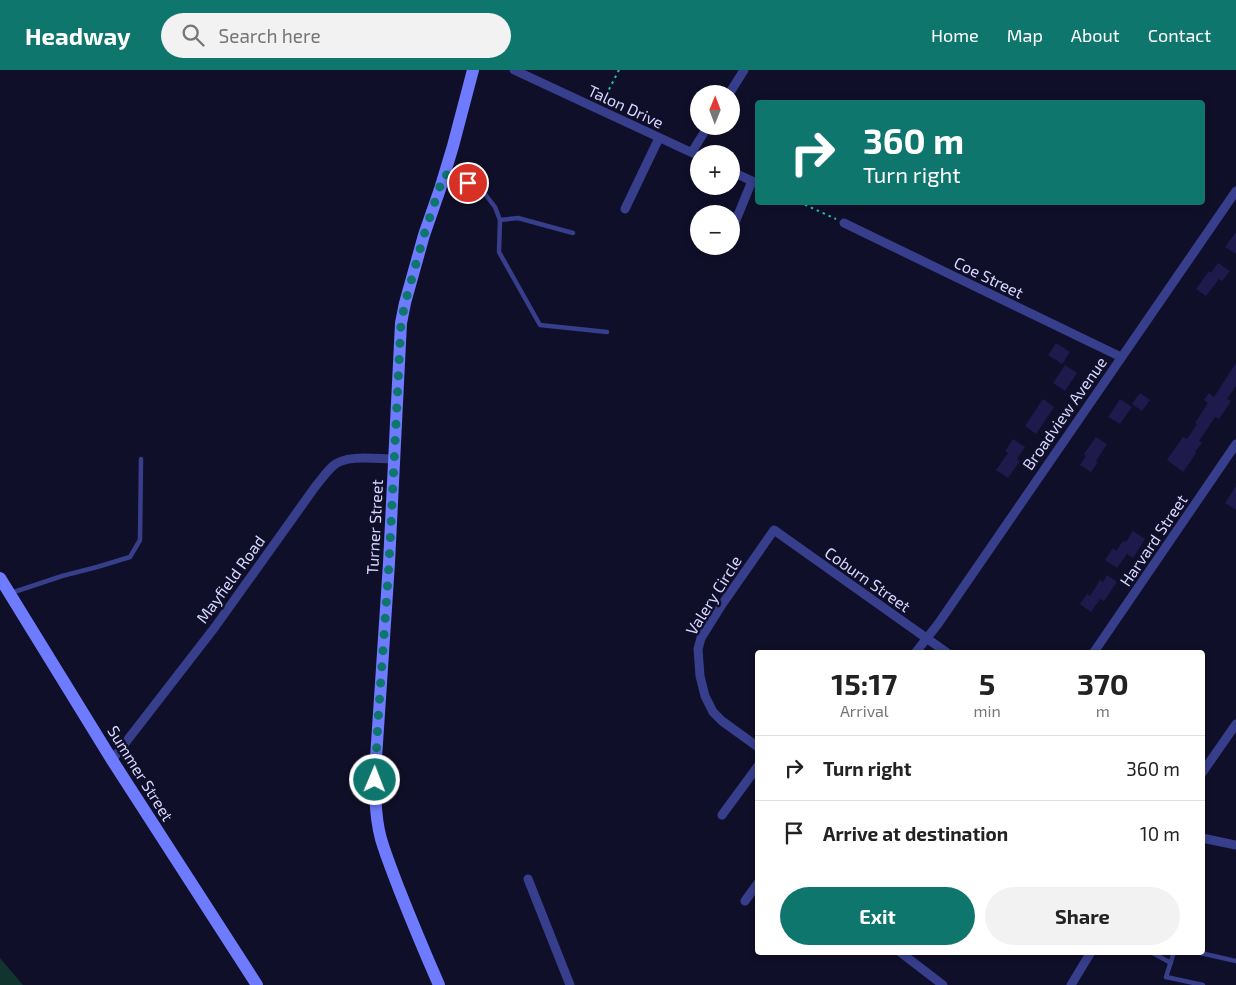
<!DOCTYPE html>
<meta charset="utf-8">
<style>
:root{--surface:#fff;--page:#f2f2f2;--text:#222;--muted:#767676;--line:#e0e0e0;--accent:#0f766e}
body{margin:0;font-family:"Exo 2",sans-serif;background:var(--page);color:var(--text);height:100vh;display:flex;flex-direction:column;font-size:19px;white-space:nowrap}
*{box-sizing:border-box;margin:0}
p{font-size:16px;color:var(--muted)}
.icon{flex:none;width:28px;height:28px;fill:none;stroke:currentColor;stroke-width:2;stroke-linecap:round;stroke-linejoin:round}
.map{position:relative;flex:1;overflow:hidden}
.sheet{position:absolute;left:755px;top:580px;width:450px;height:305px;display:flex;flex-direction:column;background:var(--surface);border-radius:5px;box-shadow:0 2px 8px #0003}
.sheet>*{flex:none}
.hud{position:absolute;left:755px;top:30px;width:450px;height:105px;border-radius:5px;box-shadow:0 2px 8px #0003;background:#0f766e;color:#fff;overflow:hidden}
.needle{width:32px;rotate:1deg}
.tools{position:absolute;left:690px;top:15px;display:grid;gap:10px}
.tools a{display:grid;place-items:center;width:50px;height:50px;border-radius:50%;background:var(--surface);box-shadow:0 2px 8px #0003;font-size:25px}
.pin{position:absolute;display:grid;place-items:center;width:42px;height:42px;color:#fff;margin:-21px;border:2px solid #fff;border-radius:50%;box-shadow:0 1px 5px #0007}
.me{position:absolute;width:55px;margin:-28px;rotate:1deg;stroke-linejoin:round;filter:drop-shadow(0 0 4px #0008)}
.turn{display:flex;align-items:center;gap:18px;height:105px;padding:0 25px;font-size:22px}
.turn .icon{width:65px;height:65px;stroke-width:2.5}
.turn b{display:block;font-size:35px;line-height:42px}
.eta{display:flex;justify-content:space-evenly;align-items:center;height:85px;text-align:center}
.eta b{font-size:30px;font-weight:700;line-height:35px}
.button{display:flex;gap:10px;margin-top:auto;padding:10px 25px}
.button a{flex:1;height:58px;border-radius:30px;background:var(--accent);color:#fff;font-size:20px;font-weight:700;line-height:58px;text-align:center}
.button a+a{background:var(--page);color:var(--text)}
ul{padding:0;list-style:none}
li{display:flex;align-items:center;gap:15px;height:65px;padding:0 25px;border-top:1px solid var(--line)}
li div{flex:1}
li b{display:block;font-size:19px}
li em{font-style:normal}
header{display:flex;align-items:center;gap:30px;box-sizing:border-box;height:70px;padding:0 25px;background:var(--accent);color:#fff}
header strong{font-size:24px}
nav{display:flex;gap:28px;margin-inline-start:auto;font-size:18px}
.search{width:350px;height:45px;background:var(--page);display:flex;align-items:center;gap:12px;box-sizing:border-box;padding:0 18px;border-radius:28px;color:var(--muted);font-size:19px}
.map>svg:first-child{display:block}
.green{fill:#11342e}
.building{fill:#1e1a4b}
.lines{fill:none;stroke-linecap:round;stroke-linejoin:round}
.path{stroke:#29c1a6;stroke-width:2;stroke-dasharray:2.5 4;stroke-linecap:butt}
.lane{stroke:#373e8b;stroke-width:4.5}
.street{stroke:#373e8b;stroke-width:9}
.secondary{stroke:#6e7bff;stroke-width:12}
.route{stroke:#0f766e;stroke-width:9;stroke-dasharray:0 16.2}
.labels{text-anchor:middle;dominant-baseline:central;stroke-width:5;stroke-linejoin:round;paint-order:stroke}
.street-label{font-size:16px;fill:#d7d7ff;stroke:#100f29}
</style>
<header>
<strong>Headway</strong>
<div class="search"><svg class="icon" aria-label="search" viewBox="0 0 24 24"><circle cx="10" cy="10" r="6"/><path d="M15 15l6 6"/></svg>Search here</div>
<nav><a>Home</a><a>Map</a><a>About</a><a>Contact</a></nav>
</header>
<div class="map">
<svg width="1236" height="915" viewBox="0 0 1236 915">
<rect width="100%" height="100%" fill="#100f29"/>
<polygon class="green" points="0,888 23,915 0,915"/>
<g class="building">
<polygon points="1236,162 1236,184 1225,177"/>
<polygon points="1218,193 1230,201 1222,211 1219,209 1206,226 1196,219 1209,201 1211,203"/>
<polygon points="1056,273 1070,282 1062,294 1048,285"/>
<polygon points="1236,293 1236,316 1227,329 1231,331 1219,349 1215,347 1199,371 1202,373 1195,382 1196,383 1183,402 1167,390 1183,367 1187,369 1197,354 1195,353 1208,333 1204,330 1209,323 1214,327"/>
<polygon points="1065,295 1077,303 1065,321 1053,313"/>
<polygon points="1140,323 1150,330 1142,341 1132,334"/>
<polygon points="1043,329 1054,337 1036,364 1025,356"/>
<polygon points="1120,329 1132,337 1120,354 1108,347"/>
<polygon points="1096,367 1107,374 1096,391 1098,392 1091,402 1080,395 1086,386 1084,384"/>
<polygon points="1013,369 1025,377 1017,389 1020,391 1008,408 996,400 1008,383 1005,381"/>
<polygon points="1236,416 1236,440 1225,433"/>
<polygon points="1133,461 1145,469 1133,488 1127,484 1117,498 1105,490 1113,478 1116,481 1123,471 1126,472"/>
<polygon points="1107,505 1117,512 1104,531 1100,529 1091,542 1080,534 1087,524 1090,526 1100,510 1103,512"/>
</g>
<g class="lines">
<g class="path">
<polyline points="603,31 619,0"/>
<polyline points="799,132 836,149"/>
</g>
<g class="lane">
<polyline points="446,105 468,113 485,124 495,137 500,150 499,182 540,255 607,262"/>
<polyline points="500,150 518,148 573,163"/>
<polyline points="11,523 62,506 97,497 130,487 140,470 141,389"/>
<polyline points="1151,882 1171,893"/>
<polyline points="1174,882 1166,907 1203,915"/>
<polyline points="1196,882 1236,891"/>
</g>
<g class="street">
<polyline points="514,0 699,86"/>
<polyline points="729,24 744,0"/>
<polyline points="692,82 708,56"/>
<polyline points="731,101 758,114"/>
<polyline points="625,139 659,68"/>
<polyline points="844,153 1121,287"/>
<polyline points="731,162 752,111"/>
<polyline points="916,582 938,554 1236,121"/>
<polyline points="1094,582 1236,374"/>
<polyline points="758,677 722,651 713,642 705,626 700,606 698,579 701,568 721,536 774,460 946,582"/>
<path d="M 112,690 L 215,557 L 315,417 C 321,410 326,402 333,396 C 346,384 377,389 394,389"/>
<polyline points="1202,703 1236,654"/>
<polyline points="722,745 758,696"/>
<polyline points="1202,768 1236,775"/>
<polyline points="528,809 570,915"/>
<polyline points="745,831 758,813"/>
<polyline points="900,882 943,915"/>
<polyline points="1071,915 1091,882"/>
</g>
<g class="secondary">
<polyline points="0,508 112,690 257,915"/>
<path d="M 439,915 C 425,883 412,852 399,819 C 393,803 386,786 381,769 C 374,743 375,715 376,688 L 389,493 L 401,253 L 405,233 L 424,165 L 440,119 L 453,76 L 473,0"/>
</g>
</g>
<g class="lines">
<polyline class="route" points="375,710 378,651 389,494 401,253 405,233 424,165 444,104 468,113"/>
</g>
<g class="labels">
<g class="street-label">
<text transform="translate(626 36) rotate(25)">Talon Drive</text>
<text transform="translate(989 207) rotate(26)">Coe Street</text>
<text transform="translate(1064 343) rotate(-55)">Broadview Avenue</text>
<text transform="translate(374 457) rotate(-87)">Turner Street</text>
<text transform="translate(1153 470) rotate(-56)">Harvard Street</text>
<text transform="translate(230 509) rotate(-54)">Mayfield Road</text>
<text transform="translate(868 509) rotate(35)">Coburn Street</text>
<text transform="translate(713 525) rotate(-58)">Valery Circle</text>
<text transform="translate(141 703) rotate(58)">Summer Street</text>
</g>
</g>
</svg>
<div class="tools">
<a><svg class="needle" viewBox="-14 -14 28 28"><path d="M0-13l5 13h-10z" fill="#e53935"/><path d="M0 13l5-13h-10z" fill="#767676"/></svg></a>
<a>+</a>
<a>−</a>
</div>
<div class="pin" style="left:468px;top:113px;background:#d93025"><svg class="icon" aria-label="arrive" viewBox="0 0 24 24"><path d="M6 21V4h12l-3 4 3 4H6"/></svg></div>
<svg class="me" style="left:375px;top:710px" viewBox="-20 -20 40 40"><circle r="17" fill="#0f766e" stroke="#fff" stroke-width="3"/><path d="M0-11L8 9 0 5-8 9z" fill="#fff"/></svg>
<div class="hud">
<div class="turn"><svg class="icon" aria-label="right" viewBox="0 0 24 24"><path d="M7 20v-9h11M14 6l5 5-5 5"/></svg><div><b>360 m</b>Turn right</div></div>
</div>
<section class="sheet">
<div class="eta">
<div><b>15:17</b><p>Arrival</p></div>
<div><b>5</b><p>min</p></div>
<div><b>370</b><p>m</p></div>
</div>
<ul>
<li><svg class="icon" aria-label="right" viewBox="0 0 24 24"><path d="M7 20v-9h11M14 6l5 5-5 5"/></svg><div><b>Turn right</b></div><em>360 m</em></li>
<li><svg class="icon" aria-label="arrive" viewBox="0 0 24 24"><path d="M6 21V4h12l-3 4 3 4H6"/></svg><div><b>Arrive at destination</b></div><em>10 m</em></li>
</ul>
<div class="button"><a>Exit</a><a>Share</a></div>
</section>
</div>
